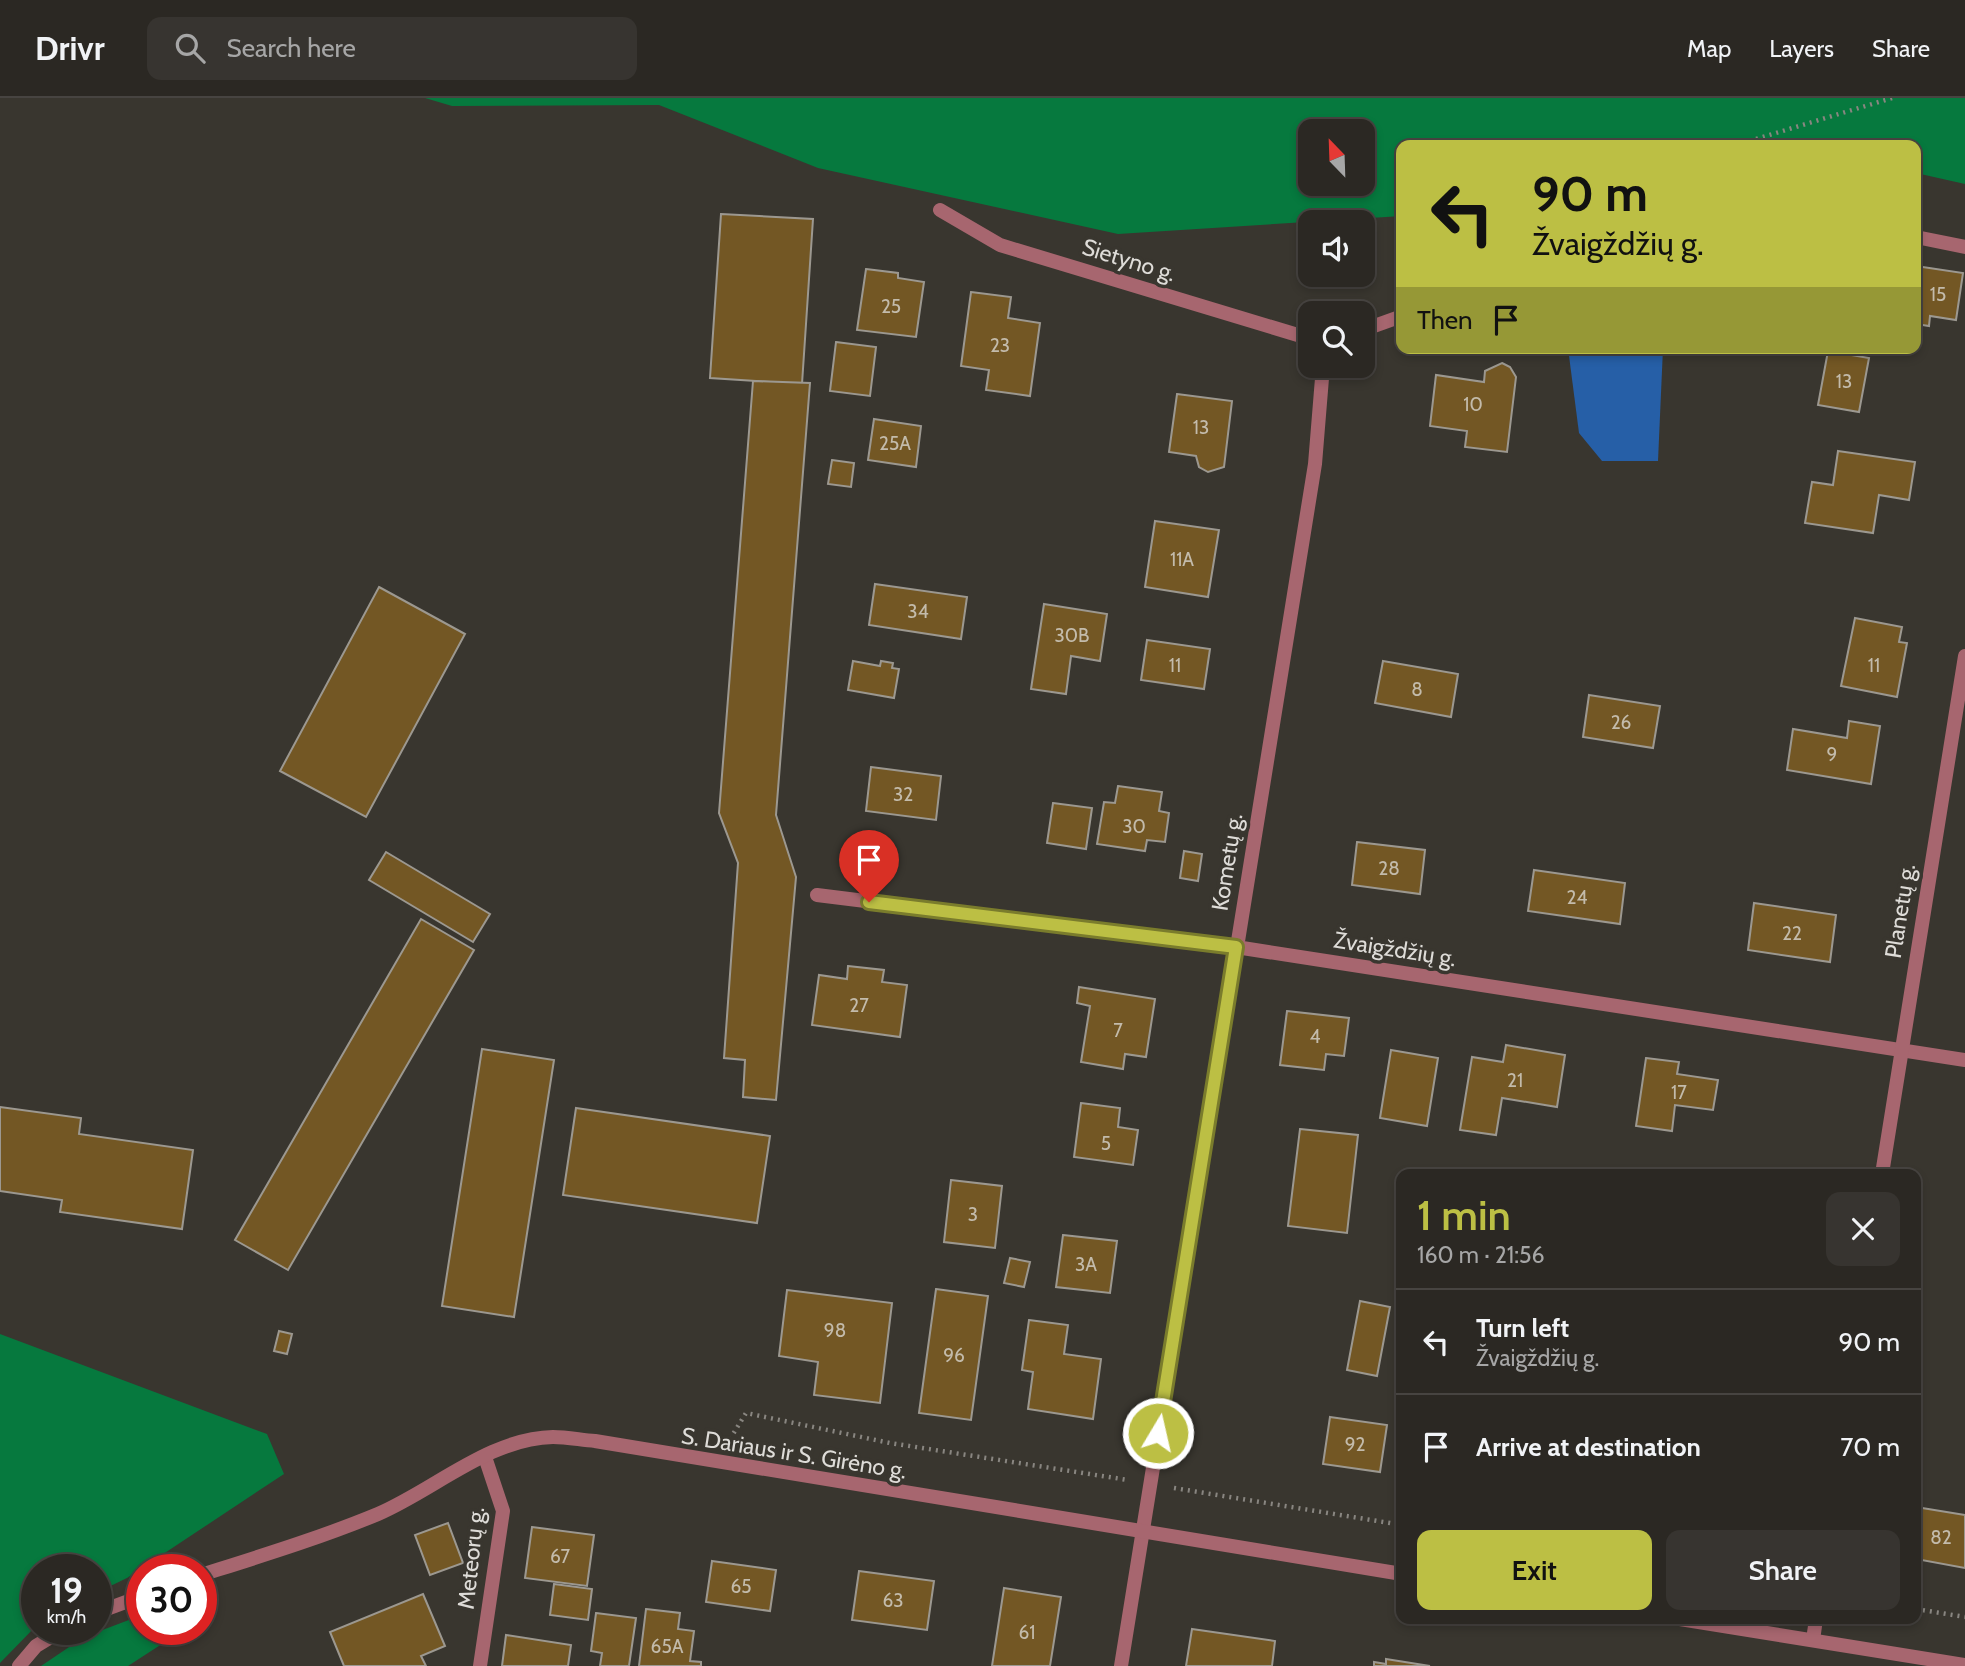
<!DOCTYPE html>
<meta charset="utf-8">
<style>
:root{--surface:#2b2823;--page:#373430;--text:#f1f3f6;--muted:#a6a6a6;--line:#474441;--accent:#bcbf44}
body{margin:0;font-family:Cabin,sans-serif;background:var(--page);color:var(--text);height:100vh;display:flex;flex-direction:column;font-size:26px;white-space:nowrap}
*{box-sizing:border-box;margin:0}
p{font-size:23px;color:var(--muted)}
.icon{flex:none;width:38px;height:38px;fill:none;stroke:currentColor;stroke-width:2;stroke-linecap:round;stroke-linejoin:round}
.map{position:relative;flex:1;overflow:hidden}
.side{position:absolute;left:1396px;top:1071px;width:525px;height:455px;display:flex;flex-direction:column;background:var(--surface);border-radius:14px;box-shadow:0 4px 10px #0003,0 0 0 2px var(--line)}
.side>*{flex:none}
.hud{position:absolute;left:1396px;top:42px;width:525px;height:214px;border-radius:14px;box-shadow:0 4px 10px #0003,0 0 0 2px var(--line);background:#bcbf44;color:#111;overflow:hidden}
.needle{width:46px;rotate:337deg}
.fabs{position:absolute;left:1298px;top:21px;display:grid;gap:14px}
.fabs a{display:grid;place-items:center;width:77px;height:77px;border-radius:14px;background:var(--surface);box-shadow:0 4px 10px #0003,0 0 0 2px var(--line);font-size:35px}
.speed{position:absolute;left:21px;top:1456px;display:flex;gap:14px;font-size:35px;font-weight:700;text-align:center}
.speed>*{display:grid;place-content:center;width:91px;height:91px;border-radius:50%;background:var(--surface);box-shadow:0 4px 10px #0003,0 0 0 2px var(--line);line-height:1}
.speed small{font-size:18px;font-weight:400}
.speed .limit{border:10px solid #d22;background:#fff;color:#111}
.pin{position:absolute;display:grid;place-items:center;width:60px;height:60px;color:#fff;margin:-72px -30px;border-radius:50% 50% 50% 0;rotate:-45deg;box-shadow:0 0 7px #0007}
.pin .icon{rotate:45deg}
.me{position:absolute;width:77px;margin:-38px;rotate:9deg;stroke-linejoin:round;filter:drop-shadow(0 0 5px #0008)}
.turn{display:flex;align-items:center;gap:24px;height:147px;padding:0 21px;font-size:32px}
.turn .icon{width:91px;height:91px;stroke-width:2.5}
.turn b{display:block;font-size:49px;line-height:60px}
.then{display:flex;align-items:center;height:66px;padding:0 21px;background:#0003;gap:14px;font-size:26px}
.round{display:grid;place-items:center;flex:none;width:74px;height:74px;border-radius:14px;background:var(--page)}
.headline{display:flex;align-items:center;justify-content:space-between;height:119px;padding:0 21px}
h1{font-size:42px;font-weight:600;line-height:52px;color:var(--accent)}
.button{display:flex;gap:14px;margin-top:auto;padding:14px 21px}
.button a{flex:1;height:80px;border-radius:14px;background:var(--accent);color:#111;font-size:28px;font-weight:600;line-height:80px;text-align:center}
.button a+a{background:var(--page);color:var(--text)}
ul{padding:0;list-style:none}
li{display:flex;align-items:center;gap:21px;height:105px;padding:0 21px;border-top:2px solid var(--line)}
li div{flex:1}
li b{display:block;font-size:26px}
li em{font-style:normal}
header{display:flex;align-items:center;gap:42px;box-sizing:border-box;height:98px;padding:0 35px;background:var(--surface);border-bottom:2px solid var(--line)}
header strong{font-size:33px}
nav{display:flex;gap:38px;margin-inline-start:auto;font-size:24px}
.search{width:490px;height:63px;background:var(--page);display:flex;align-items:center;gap:18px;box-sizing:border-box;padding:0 24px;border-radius:14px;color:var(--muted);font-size:26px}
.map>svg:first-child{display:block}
.forest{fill:#06793e;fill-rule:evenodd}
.water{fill:#265fa7}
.building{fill:#735724;stroke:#9c9890;stroke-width:2}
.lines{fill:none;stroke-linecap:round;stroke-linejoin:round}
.path{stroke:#898681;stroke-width:4.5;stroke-dasharray:2 5;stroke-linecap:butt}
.minor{stroke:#a7666f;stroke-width:14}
.tertiary{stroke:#a7666f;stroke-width:14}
.route-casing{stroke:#7a7c2c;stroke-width:18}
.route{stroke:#bcbf44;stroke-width:12}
.labels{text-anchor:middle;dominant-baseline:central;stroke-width:7;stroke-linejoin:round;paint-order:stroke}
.number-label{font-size:19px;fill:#c3bbab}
.street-label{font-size:23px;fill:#dedcd8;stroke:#39362f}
</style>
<header>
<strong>Drivr</strong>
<div class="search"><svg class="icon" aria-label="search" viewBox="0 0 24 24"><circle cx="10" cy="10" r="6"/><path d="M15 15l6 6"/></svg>Search here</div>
<nav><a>Map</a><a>Layers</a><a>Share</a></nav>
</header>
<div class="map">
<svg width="1965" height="1568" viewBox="0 0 1965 1568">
<rect width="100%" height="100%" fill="#39362f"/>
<g class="forest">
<path d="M 425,0 L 1965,0 L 1965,86 L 1916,75 L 1916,47 L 1402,47 L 1402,118 L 1118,136 L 818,70 L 659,7 L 452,8 ZM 1311,33 L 1363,33 L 1363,86 L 1311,86 Z"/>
<polygon points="0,1236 267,1336 284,1376 127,1480 96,1495 96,1472 37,1472 37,1527 0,1565"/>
<polygon points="142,1517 142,1531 185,1531 128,1568 41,1568 84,1539"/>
</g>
<polygon class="water" points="1568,250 1663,250 1658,363 1602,363 1579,335"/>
<g class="building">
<polygon points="721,116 813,121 802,286 710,280"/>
<polygon points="1916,168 1963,175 1956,222 1930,218 1929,228 1916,226"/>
<polygon points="866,171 898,175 898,180 924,184 916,239 857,232"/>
<polygon points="971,194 1011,199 1008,220 1040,225 1030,298 986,292 989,272 961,268"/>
<polygon points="836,244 876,249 870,298 830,293"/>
<polygon points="1828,253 1869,260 1859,314 1818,307"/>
<polygon points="1502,265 1510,269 1516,279 1507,354 1465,349 1467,333 1430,328 1436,277 1484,284 1485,273"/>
<polygon points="753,283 810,285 776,717 796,779 776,1002 743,999 745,962 724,960 738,765 719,715"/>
<polygon points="1177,296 1232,303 1224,369 1208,374 1199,369 1196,358 1169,354"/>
<polygon points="874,321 921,328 916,369 868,362"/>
<polygon points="1838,353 1915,364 1909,402 1879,397 1873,435 1805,425 1812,384 1833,387"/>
<polygon points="832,362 854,365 851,389 828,386"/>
<polygon points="1155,423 1219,432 1208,499 1145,489"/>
<polygon points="875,486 967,499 961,541 869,527"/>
<polygon points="379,489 465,536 366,719 280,673"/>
<polygon points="1044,506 1107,516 1100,563 1071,558 1066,596 1031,591"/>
<polygon points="1855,520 1902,529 1899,544 1907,545 1897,599 1841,588"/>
<polygon points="1147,542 1210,551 1204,591 1141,582"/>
<polygon points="853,563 880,568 881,563 893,565 892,570 899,571 894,600 848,592"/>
<polygon points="1383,563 1458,576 1451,619 1375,605"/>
<polygon points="1589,597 1660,608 1653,650 1583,639"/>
<polygon points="1849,623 1880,628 1871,686 1787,672 1793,631 1847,640"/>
<polygon points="871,669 941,678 936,722 866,713"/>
<polygon points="1118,688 1162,694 1159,713 1169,715 1165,744 1147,742 1145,753 1097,746 1104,704 1115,705"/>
<polygon points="1053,705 1092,710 1086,751 1047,745"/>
<polygon points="1357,744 1425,752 1420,796 1352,787"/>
<polygon points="1184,753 1202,756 1198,783 1180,780"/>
<polygon points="386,754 490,816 473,844 369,782"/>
<polygon points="1534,772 1625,785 1620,826 1528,813"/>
<polygon points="1754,805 1836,817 1830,864 1748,852"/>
<polygon points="421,821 474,852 288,1172 235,1142"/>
<polygon points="848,868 884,872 882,884 907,887 900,939 812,927 819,877 847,881"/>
<polygon points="1079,889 1155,901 1146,959 1125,956 1123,971 1081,964 1090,908 1077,905"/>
<polygon points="1287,913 1349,920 1344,958 1326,956 1324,972 1280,967"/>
<polygon points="1506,947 1565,957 1557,1009 1502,1000 1496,1037 1460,1032 1472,959 1503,964"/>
<polygon points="482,951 554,962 514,1219 442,1208"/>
<polygon points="1391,952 1438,960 1427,1028 1380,1020"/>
<polygon points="1646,960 1679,964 1677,976 1718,982 1713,1012 1675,1007 1672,1033 1636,1028"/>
<polygon points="1081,1005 1120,1010 1118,1029 1138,1032 1133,1067 1074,1059"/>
<polygon points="0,1009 81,1020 79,1036 193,1052 182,1131 60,1114 62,1102 0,1093"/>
<polygon points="576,1010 770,1038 757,1125 563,1097"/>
<polygon points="1300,1031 1358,1037 1347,1135 1288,1128"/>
<polygon points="951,1082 1002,1088 995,1150 944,1144"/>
<polygon points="1063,1137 1117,1143 1110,1195 1056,1189"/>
<polygon points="1010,1160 1030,1164 1024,1189 1004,1185"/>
<polygon points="936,1191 988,1198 971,1322 919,1315"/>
<polygon points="787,1192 892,1205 880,1305 814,1297 818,1264 779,1258"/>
<polygon points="1360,1203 1390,1209 1377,1278 1347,1272"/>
<polygon points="1029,1222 1068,1227 1064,1256 1101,1261 1093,1321 1028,1311 1033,1274 1022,1272"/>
<polygon points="279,1233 292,1236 287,1256 274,1253"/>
<polygon points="1330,1319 1387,1327 1380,1374 1323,1366"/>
<polygon points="1916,1409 1965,1417 1965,1470 1916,1461"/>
<polygon points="448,1425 463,1465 430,1477 415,1437"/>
<polygon points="532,1429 594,1437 587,1488 525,1480"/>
<polygon points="712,1463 776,1472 770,1513 706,1504"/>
<polygon points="859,1473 934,1483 927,1532 852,1522"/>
<polygon points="554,1486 592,1491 588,1522 550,1517"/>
<polygon points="1004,1490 1061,1499 1050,1568 992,1568"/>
<polygon points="423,1496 445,1548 421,1558 426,1568 344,1568 330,1534"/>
<polygon points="646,1511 680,1515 678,1531 694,1533 690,1563 701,1564 701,1568 639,1568"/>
<polygon points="596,1515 636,1520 629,1568 600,1568 602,1555 591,1553"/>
<polygon points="1192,1531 1275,1543 1272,1568 1186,1568"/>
<polygon points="506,1537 571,1547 568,1568 502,1568"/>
<polygon points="1386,1561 1430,1568 1374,1568 1374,1564 1386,1566"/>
</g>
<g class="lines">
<g class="path">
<polyline points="1736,47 1892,0"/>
<polyline points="730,1341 746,1315 890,1345 1128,1382"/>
<polyline points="1174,1390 1402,1427"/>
<polyline points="1916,1511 1965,1519"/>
</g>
<g class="minor">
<polyline points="940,112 1000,147 1311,241"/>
<polyline points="1916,139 1965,149"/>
<polyline points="1363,232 1402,218"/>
<polyline points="817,797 1236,849 1965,962"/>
<polyline points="1882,1076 1965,558"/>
<polyline points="1813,1542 1816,1521"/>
<polyline points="480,1568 503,1413 485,1359"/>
<polyline points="1121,1568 1315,366 1323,268"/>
</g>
<g class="tertiary">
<path d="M 201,1477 C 261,1458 320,1440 378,1416 C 434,1392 490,1340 553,1339 C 567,1339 581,1342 595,1343 L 1402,1476"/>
<polyline points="96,1515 142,1498"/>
<polyline points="1680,1521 1965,1567"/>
<polyline points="19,1568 36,1548 64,1531"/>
</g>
</g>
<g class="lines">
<g class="route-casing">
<polyline id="route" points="869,804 1236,849 1158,1335"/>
</g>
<use href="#route" class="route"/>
</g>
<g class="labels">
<g class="number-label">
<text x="1938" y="196">15</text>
<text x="891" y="208">25</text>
<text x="1000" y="247">23</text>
<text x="1844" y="283">13</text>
<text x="1473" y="306">10</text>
<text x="1201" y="329">13</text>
<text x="895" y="345">25A</text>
<text x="1182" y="461">11A</text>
<text x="918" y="513">34</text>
<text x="1072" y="537">30B</text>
<text x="1175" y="567">11</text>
<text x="1874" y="567">11</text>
<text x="1417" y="591">8</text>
<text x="1621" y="624">26</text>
<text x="1832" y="656">9</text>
<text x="903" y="696">32</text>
<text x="1134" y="728">30</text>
<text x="1389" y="770">28</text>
<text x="1577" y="799">24</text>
<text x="1792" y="835">22</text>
<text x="859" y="907">27</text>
<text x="1118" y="932">7</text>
<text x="1315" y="938">4</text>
<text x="1515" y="982">21</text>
<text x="1679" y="994">17</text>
<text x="1106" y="1045">5</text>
<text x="973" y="1116">3</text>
<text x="1086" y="1166">3A</text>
<text x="835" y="1232">98</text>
<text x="954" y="1257">96</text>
<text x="1355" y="1346">92</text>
<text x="1941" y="1439">82</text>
<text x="560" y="1458">67</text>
<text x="741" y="1488">65</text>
<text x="893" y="1502">63</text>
<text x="1027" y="1534">61</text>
<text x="667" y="1548">65A</text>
</g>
<g class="street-label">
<text transform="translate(1129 162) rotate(17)">Sietyno g.</text>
<text transform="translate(1227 764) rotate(-81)">Kometų g.</text>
<text transform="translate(1900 813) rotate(-81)">Planetų g.</text>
<text transform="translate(1395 851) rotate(9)">Žvaigždžių g.</text>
<text transform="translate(794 1355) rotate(9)">S. Dariaus ir S. Girėno g.</text>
<text transform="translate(471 1460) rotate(-84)">Meteorų g.</text>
</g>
</g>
</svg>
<div class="fabs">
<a><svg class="needle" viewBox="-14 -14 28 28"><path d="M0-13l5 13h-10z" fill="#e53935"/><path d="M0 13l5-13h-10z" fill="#a6a6a6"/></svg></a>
<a><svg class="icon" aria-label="sound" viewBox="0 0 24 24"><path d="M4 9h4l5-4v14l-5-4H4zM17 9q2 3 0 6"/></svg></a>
<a><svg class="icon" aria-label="search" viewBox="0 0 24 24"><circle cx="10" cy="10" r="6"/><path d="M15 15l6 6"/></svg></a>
</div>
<div class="speed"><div>19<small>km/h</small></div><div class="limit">30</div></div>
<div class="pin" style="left:869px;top:804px;background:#d93025"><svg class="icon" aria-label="arrive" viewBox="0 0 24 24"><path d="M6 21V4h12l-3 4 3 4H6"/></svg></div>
<svg class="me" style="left:1158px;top:1335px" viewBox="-20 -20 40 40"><circle r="17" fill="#bcbf44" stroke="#fff" stroke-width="3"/><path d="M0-11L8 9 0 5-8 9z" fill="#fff"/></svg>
<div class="hud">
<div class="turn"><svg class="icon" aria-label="left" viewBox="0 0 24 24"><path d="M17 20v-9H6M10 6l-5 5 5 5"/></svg><div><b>90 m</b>Žvaigždžių g.</div></div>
<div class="then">Then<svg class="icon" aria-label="arrive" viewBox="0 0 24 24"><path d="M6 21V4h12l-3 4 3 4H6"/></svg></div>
</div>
<section class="side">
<div class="headline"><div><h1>1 min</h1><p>160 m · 21:56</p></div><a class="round"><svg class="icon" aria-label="close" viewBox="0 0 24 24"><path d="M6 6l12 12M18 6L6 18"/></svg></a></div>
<ul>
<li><svg class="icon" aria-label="left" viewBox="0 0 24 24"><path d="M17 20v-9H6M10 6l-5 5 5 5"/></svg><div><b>Turn left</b><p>Žvaigždžių g.</p></div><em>90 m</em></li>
<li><svg class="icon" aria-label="arrive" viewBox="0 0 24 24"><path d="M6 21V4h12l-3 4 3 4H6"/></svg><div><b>Arrive at destination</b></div><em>70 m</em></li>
</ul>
<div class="button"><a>Exit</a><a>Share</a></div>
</section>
</div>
